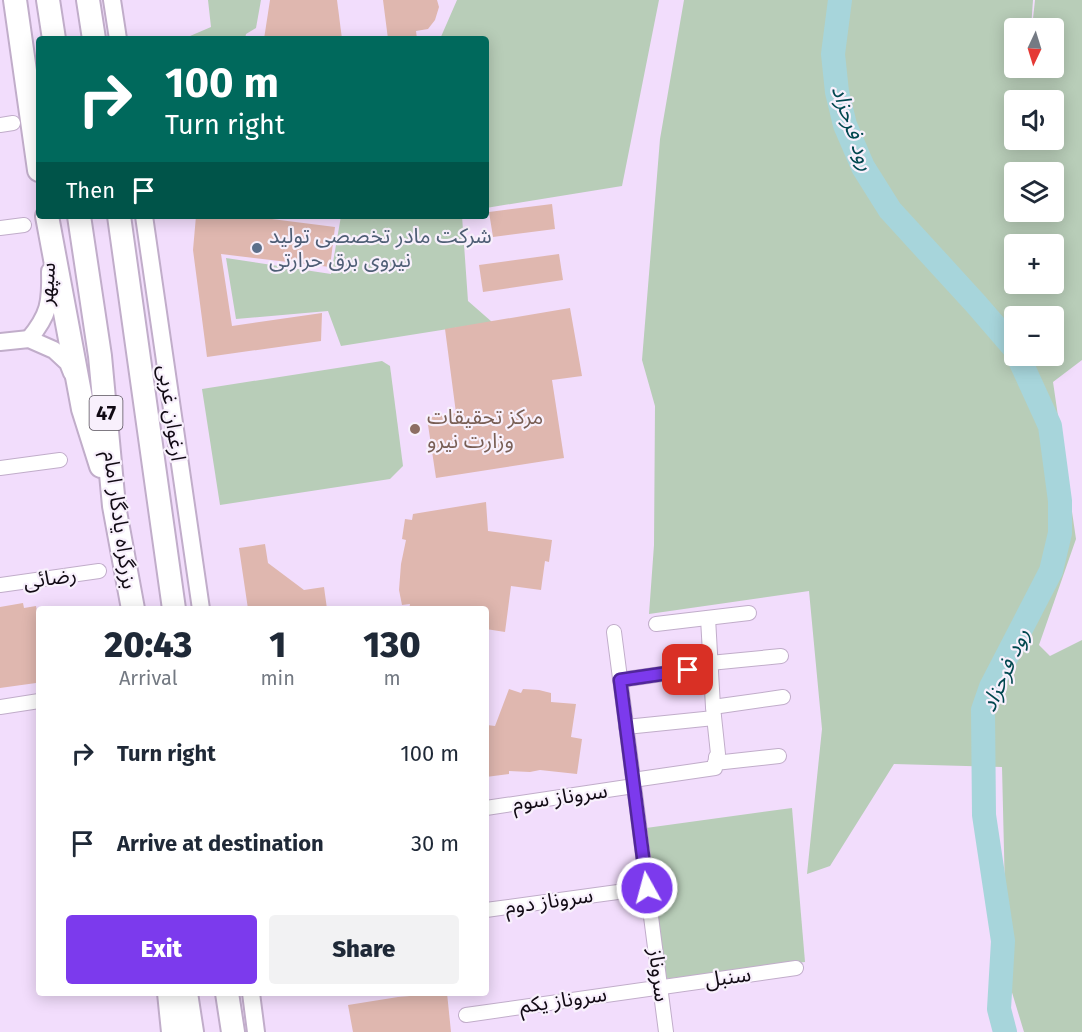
<!DOCTYPE html>
<meta charset="utf-8">
<style>
:root{--surface:#fff;--page:#f2f2f3;--text:#1f2937;--muted:#747a83;--accent:#7c3aed}
body{margin:0;font-family:"Fira Sans","Noto Sans Arabic",sans-serif;background:var(--page);color:var(--text);height:100vh;display:flex;flex-direction:column;font-size:22px;white-space:nowrap}
*{box-sizing:border-box;margin:0}
p{font-size:20px;color:var(--muted)}
.icon{flex:none;width:33px;height:33px;fill:none;stroke:currentColor;stroke-width:2;stroke-linecap:round;stroke-linejoin:round}
.map{position:relative;flex:1;overflow:hidden}
.details{position:absolute;left:36px;top:606px;width:453px;height:390px;display:flex;flex-direction:column;background:var(--surface);border-radius:6px;box-shadow:0 3px 15px #0003}
.details>*{flex:none}
.banner{position:absolute;left:36px;top:36px;width:453px;height:183px;border-radius:6px;box-shadow:0 3px 15px #0003;background:#00695c;color:#fff;overflow:hidden}
.needle{width:39px;rotate:184deg}
.fabs{position:absolute;left:1004px;top:18px;display:grid;gap:12px}
.fabs a{display:grid;place-items:center;width:60px;height:60px;border-radius:6px;background:var(--surface);box-shadow:0 3px 15px #0003;font-size:30px}
.pin{position:absolute;display:grid;place-items:center;width:51px;height:51px;color:#fff;margin:-26px;border-radius:12px;box-shadow:0 3px 9px #0006}
.me{position:absolute;width:66px;margin:-33px;rotate:353deg;stroke-linejoin:round;filter:drop-shadow(0 0 4px #0008)}
.turn{display:flex;align-items:center;gap:21px;height:126px;padding:0 30px;font-size:27px}
.turn .icon{width:78px;height:78px;stroke-width:2.5}
.turn b{display:block;font-size:42px;line-height:51px}
.then{display:flex;align-items:center;height:57px;padding:0 30px;background:#0003;gap:12px;font-size:22px}
.eta{display:flex;justify-content:space-evenly;align-items:center;height:102px;text-align:center}
.eta b{font-size:36px;font-weight:800;line-height:42px}
.action{display:flex;gap:12px;margin-top:auto;padding:12px 30px}
.action a{flex:1;height:69px;border-radius:6px;background:var(--accent);color:#fff;font-size:24px;font-weight:800;line-height:69px;text-align:center}
.action a+a{background:var(--page);color:var(--text)}
ul{padding:0;list-style:none}
li{display:flex;align-items:center;gap:18px;height:90px;padding:0 30px}
li div{flex:1}
li b{display:block;font-size:22px}
li em{font-style:normal}
.map>svg:first-child{display:block}
.green{fill:#b8cdb8;fill-rule:evenodd}
.lines{fill:none;stroke-linecap:round;stroke-linejoin:round}
.river{stroke:#a7d5db;stroke-width:24}
.building{fill:#dfb7af}
.minor-casing{stroke:#c1adca;stroke-width:16}
.tertiary-casing{stroke:#c1adca;stroke-width:20}
.trunk-casing{stroke:#c1adca;stroke-width:26}
.minor{stroke:#fff;stroke-width:14}
.tertiary{stroke:#fff;stroke-width:16}
.trunk{stroke:#fff;stroke-width:22}
.route-casing{stroke:#51269a;stroke-width:15}
.route{stroke:#7c3aed;stroke-width:10}
.service-dot{fill:#5c6f8a;stroke:#f8f0fc;stroke-width:2}
.education-dot{fill:#8d6e63;stroke:#f8f0fc;stroke-width:2}
.labels{text-anchor:middle;dominant-baseline:central;stroke-width:4.5;stroke-linejoin:round;paint-order:stroke}
.shield{fill:#f8f0fc;stroke:#564f5a;stroke-width:1.5}
.shield-label{font-size:20px;font-weight:bold;fill:#110a14}
.service-label{font-size:21px;fill:#4e5e75;stroke:#f8f0fc;text-anchor:start}
.street-label{font-size:21px;fill:#110a14;stroke:#f8f0fc}
.education-label{font-size:21px;fill:#785e54;stroke:#f8f0fc;text-anchor:start}
.water-label{font-size:22px;font-style:italic;fill:#00474f;stroke:#f8f0fc}
</style>
<div class="map">
<svg width="1082" height="1032" viewBox="0 0 1082 1032">
<rect width="100%" height="100%" fill="#f2ddfc"/>
<g class="green">
<polygon points="208,0 261,0 256,28 246,34 245,39 191,39 190,36 211,27"/>
<polygon points="457,0 659,0 622,186 486,208 486,39 440,39"/>
<path d="M 684,0 L 1033,0 L 1031,28 L 1014,28 L 1014,68 L 1053,68 L 1053,28 L 1032,28 L 1035,0 L 1082,0 L 1082,360 L 1053,382 L 1076,539 L 1039,645 L 1050,656 L 1082,640 L 1082,1032 L 1024,1032 L 1007,976 L 1002,767 L 894,764 L 830,866 L 807,874 L 822,729 L 809,591 L 649,614 L 654,545 L 655,406 L 642,360 L 660,139 ZM 1014,100 L 1053,100 L 1053,140 L 1014,140 ZM 1053,172 L 1053,212 L 1014,212 L 1014,172 ZM 1053,244 L 1053,284 L 1014,284 L 1014,244 ZM 1053,316 L 1053,356 L 1014,356 L 1014,316 Z"/>
<polygon points="341,216 462,216 468,301 492,322 341,346 328,311 236,319 226,258 331,274"/>
<polygon points="382,361 390,366 403,466 390,479 220,505 202,389"/>
<polygon points="792,808 805,962 664,979 646,828"/>
</g>
<g class="lines">
<g class="river">
<polyline points="840,0 833,54 837,92 845,125 863,167 890,210 976,304 1014,348"/>
<polyline points="1005,1032 999,1009 1003,941 984,815 983,710 991,687 1051,571 1060,533 1060,501 1050,426 1018,356"/>
</g>
</g>
<g class="building">
<polygon points="270,0 337,0 342,39 264,39"/>
<polygon points="383,0 437,0 439,7 435,20 428,29 416,31 417,39 388,39"/>
<polygon points="552,204 555,229 493,237 489,212"/>
<polygon points="196,216 248,216 335,227 330,267 221,254 232,326 322,313 321,341 207,357 193,250"/>
<polygon points="559,254 563,280 483,292 479,265"/>
<polygon points="570,308 582,376 552,380 564,458 436,478 427,418 456,413 445,329"/>
<polygon points="486,502 488,531 552,540 549,562 545,561 541,590 511,586 505,632 486,629 486,609 409,609 410,604 402,605 399,590 401,564 406,540 402,539 405,519 412,520 413,514"/>
<polygon points="265,544 268,563 304,590 324,587 327,609 248,609 239,548"/>
<polygon points="23,603 24,608 36,606 39,626 39,677 36,678 36,683 0,688 0,607"/>
<polygon points="509,689 521,693 523,689 539,690 551,693 551,702 576,704 571,737 582,739 577,774 540,770 530,772 509,771 509,774 486,777 487,725 495,726"/>
<polygon points="447,993 451,1032 353,1032 348,1005 398,997"/>
</g>
<g class="lines">
<g class="minor-casing">
<g id="minor">
<polyline points="0,125 13,123"/>
<polyline points="0,228 24,225"/>
<polyline points="0,468 60,460"/>
<polyline points="0,585 99,571"/>
<polyline points="656,624 749,613"/>
<polyline points="614,632 666,1032"/>
<polyline points="710,663 781,656"/>
<polyline points="620,680 710,667"/>
<polyline points="0,707 39,701"/>
<polyline points="713,707 783,697"/>
<polyline points="626,727 714,718"/>
<polyline points="715,763 779,756"/>
<polyline points="633,780 715,768 716,757 718,754 713,707 708,618"/>
<polyline points="486,808 634,786"/>
<polyline points="486,910 647,888"/>
<polyline points="466,1015 796,968"/>
</g>
</g>
<g class="tertiary-casing">
<g id="tertiary">
<polyline points="112,0 118,39"/>
<polyline points="144,216 201,609"/>
<path d="M 29,339 C 49,315 51,302 50,271"/>
<polyline points="0,342 29,339 54,350 68,363 72,373"/>
<polyline points="251,993 256,1032"/>
</g>
</g>
<g class="trunk-casing">
<g id="trunk">
<polyline points="15,0 39,170"/>
<polyline points="48,0 54,39"/>
<polyline points="88,0 94,39"/>
<polyline points="47,216 83,409 101,466"/>
<polyline points="79,216 100,356 114,506 133,609"/>
<polyline points="119,216 174,609"/>
<polyline points="169,993 173,1032"/>
<polyline points="186,993 192,1032"/>
<polyline points="227,993 233,1032"/>
</g>
</g>
<use href="#minor" class="minor"/>
<use href="#tertiary" class="tertiary"/>
<use href="#trunk" class="trunk"/>
</g>
<g class="lines">
<g class="route-casing">
<polyline id="route" points="647,888 620,680 688,670"/>
</g>
<use href="#route" class="route"/>
</g>
<circle class="service-dot" cx="257" cy="248" r="6"/>
<circle class="education-dot" cx="415" cy="429" r="6"/>
<g class="labels">
<rect class="shield" x="89.5" y="396" width="33" height="34" rx="4.5"/>
<g class="shield-label">
<text x="106" y="413">47</text>
</g>
<g class="service-label">
<text x="269" y="236">شرکت مادر تخصصی تولید<tspan x="269" dy="24">نیروی برق حرارتی</tspan></text>
</g>
<g class="street-label">
<text transform="translate(47 284) rotate(-87)">سپهر</text>
<text transform="translate(172 413) rotate(82)">ارغوان غربی</text>
<text transform="translate(120 520) rotate(82)">بزرگراه یادگار امام</text>
<text transform="translate(50 578) rotate(-8)">رضائی</text>
<text transform="translate(560 797) rotate(-8)">سروناز سوم</text>
<text transform="translate(549 901) rotate(-8)">سروناز دوم</text>
<text transform="translate(659 975) rotate(83)">سروناز</text>
<text transform="translate(728 977) rotate(-8)">سنبل</text>
<text transform="translate(563 1000) rotate(-8)">سروناز یکم</text>
</g>
<g class="education-label">
<text x="427" y="417">مرکز تحقیقات<tspan x="427" dy="24">وزارت نیرو</tspan></text>
</g>
<g class="water-label">
<text transform="translate(853 128) rotate(71)">رود فرحزاد</text>
<text transform="translate(1005 670) rotate(-66)">رود فرحزاد</text>
</g>
</g>
</svg>
<div class="fabs">
<a><svg class="needle" viewBox="-14 -14 28 28"><path d="M0-13l5 13h-10z" fill="#e53935"/><path d="M0 13l5-13h-10z" fill="#747a83"/></svg></a>
<a><svg class="icon" aria-label="sound" viewBox="0 0 24 24"><path d="M4 9h4l5-4v14l-5-4H4zM17 9q2 3 0 6"/></svg></a>
<a><svg class="icon" aria-label="layers" viewBox="0 0 24 24"><path d="M12 4l9 5-9 5-9-5zM3 14l9 5 9-5"/></svg></a>
<a>+</a>
<a>−</a>
</div>
<div class="pin" style="left:688px;top:670px;background:#d93025"><svg class="icon" aria-label="arrive" viewBox="0 0 24 24"><path d="M6 21V4h12l-3 4 3 4H6"/></svg></div>
<svg class="me" style="left:647px;top:888px" viewBox="-20 -20 40 40"><circle r="17" fill="#7c3aed" stroke="#fff" stroke-width="3"/><path d="M0-11L8 9 0 5-8 9z" fill="#fff"/></svg>
<div class="banner">
<div class="turn"><svg class="icon" aria-label="right" viewBox="0 0 24 24"><path d="M7 20v-9h11M14 6l5 5-5 5"/></svg><div><b>100 m</b>Turn right</div></div>
<div class="then">Then<svg class="icon" aria-label="arrive" viewBox="0 0 24 24"><path d="M6 21V4h12l-3 4 3 4H6"/></svg></div>
</div>
<section class="details">
<div class="eta">
<div><b>20:43</b><p>Arrival</p></div>
<div><b>1</b><p>min</p></div>
<div><b>130</b><p>m</p></div>
</div>
<ul>
<li><svg class="icon" aria-label="right" viewBox="0 0 24 24"><path d="M7 20v-9h11M14 6l5 5-5 5"/></svg><div><b>Turn right</b></div><em>100 m</em></li>
<li><svg class="icon" aria-label="arrive" viewBox="0 0 24 24"><path d="M6 21V4h12l-3 4 3 4H6"/></svg><div><b>Arrive at destination</b></div><em>30 m</em></li>
</ul>
<div class="action"><a>Exit</a><a>Share</a></div>
</section>
</div>
